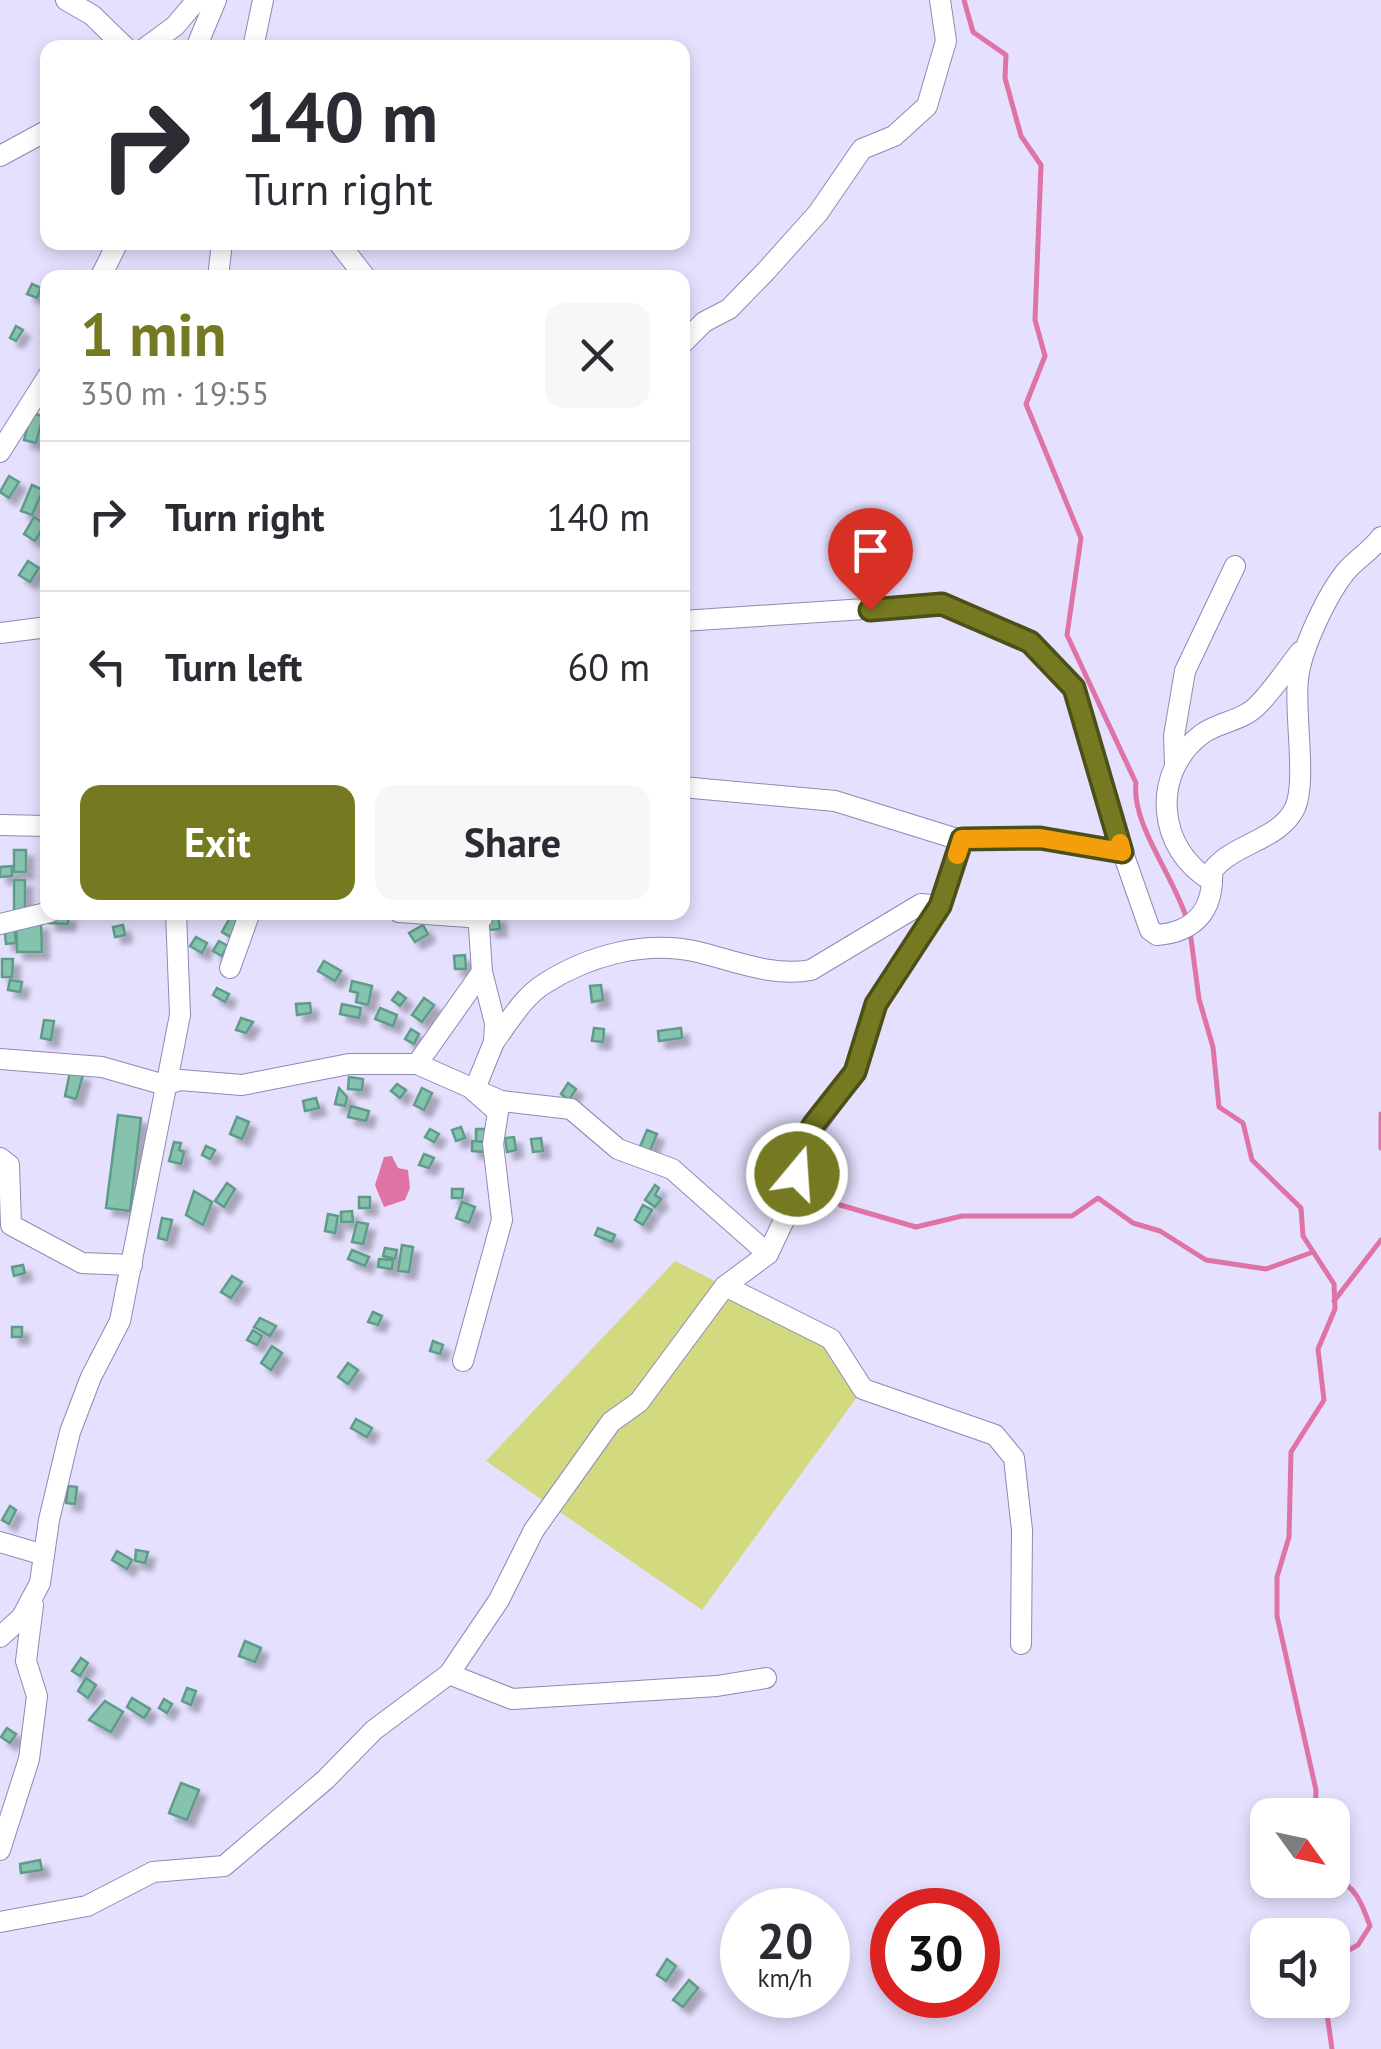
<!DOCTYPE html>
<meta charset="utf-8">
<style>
:root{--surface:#fff;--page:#f7f7f7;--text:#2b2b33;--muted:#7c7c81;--line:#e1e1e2;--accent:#757922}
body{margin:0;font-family:"PT Sans",sans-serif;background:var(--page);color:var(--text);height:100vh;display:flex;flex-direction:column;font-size:38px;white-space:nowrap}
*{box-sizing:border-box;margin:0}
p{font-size:32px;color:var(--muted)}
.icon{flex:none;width:55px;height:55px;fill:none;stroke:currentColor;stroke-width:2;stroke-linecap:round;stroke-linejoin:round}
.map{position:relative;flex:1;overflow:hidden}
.sheet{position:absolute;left:40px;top:270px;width:650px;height:650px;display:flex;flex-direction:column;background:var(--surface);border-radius:20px;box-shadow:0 5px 15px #0003}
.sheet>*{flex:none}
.top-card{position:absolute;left:40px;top:40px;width:650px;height:210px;border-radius:20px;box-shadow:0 5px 15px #0003;background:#fff;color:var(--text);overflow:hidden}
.needle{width:65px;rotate:123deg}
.controls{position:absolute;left:1250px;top:1798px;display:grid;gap:20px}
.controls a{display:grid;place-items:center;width:100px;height:100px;border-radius:20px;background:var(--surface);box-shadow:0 5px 15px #0003;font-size:50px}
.speed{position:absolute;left:720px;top:1888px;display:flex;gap:20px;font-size:50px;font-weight:700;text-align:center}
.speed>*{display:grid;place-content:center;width:130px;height:130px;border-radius:50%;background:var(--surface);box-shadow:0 5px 15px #0003;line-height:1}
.speed small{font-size:25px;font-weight:400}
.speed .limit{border:15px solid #d22;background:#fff;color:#111}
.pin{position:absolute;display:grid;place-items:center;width:85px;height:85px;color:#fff;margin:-102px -42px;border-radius:50% 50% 50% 0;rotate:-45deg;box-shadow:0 0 10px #0007}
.pin .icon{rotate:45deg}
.me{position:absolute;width:110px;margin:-55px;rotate:18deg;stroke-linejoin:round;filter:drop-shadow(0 0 8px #0008)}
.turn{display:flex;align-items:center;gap:35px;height:210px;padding:0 40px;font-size:45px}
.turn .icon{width:130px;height:130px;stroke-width:2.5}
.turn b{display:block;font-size:70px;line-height:85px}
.round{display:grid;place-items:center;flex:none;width:105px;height:105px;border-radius:20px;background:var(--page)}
.headline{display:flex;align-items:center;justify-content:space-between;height:170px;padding:0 40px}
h1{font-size:60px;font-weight:800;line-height:75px;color:var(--accent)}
.action{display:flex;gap:20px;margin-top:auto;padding:20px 40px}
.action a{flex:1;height:115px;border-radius:20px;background:var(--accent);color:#fff;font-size:40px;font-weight:800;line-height:115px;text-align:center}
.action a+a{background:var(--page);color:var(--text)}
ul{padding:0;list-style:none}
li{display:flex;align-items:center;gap:30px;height:150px;padding:0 40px;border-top:2px solid var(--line)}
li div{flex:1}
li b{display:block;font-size:38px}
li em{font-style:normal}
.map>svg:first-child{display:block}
.green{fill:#d3d97f}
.water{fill:#df73a5}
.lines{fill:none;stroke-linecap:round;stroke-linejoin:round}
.stream{stroke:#df73a5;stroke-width:5}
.building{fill:#86c3af;stroke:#5f9b89;stroke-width:2.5;filter:url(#shadow)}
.minor-casing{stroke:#9088b7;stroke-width:22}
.minor{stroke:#fff;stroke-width:20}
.route-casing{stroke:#4c4f16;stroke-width:25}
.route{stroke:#757922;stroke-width:18}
.slow{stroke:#f59e0b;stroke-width:18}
</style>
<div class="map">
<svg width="1381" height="2049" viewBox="0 0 1381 2049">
<defs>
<filter id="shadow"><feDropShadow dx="7" dy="7" stdDeviation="2.5" flood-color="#0004"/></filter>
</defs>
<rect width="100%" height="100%" fill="#e4e0fe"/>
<polygon class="green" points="675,1261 831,1339 863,1389 702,1610 486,1461"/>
<polygon class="water" points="392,1156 398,1168 408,1170 410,1188 405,1200 384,1207 375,1185 384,1157"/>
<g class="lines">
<g class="stream">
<path d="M 964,0 L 973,32 L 1006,55 L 1005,78 L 1021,136 L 1041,165 L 1035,320 L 1045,356 L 1026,404 L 1081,538 L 1067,635 L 1136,783 C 1131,824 1175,878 1187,920"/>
<polyline points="1190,931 1199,999 1213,1047 1219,1107 1243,1123 1252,1160 1301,1208 1303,1236 1334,1284 1335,1309 1318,1349 1324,1400 1291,1452 1289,1537 1277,1577 1277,1616 1316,1790 1315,1815"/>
<polyline points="1381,1114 1381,1148"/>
<polyline points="840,1205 916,1227 962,1216 1072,1216 1098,1198 1133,1223 1160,1231 1206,1260 1266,1269 1313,1252"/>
<polyline points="1334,1301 1381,1240"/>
<path d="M 1332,1878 C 1355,1883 1363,1906 1370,1926 L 1358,1945 L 1332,1959"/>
<polyline points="1325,2000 1332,2049"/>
</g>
</g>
<g class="building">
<polygon points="32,284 41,288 37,298 27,294"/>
<polygon points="16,326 23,330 16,341 10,338"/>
<polygon points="31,413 43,416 36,443 24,440"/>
<polygon points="9,476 19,482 9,498 0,492"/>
<polygon points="32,485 43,490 32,515 21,511"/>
<polygon points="34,517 45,524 35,541 24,534"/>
<polygon points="28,561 39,568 30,582 19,575"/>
<rect x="14" y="850" width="12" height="22"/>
<polygon points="12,866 12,876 0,877 0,867"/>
<rect x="14" y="880" width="11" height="34"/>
<polygon points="50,914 69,915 68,924 49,923"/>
<polygon points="232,914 243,920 232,938 222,932"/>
<polygon points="498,915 500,929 489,930 488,916"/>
<polygon points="14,923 16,943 6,944 4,924"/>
<polygon points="16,923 41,923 42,952 17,952"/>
<polygon points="123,925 125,935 115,937 113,927"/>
<polygon points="423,925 428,934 415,942 409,933"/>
<polygon points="196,937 207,943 202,953 190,946"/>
<polygon points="219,941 228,946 222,956 213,951"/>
<polygon points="465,955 466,969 455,969 454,956"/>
<polygon points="2,959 13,959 12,977 2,977"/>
<polygon points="324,961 341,971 335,981 318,971"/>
<polygon points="10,980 22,982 20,992 8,990"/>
<polygon points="352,981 372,986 368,1005 356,1002 358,993 350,991"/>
<polygon points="601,985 603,1000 592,1002 590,986"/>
<polygon points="217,988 229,994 225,1002 213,995"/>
<polygon points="398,992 406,998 400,1006 392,1000"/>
<polygon points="424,998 434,1005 422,1022 412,1015"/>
<polygon points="310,1003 311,1013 297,1015 296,1004"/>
<polygon points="342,1004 361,1008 359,1018 340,1014"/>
<polygon points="380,1008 397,1015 393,1026 375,1019"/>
<polygon points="241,1018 253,1022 246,1033 236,1030"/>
<polygon points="44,1020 54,1021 51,1040 41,1038"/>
<polygon points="594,1028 604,1029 603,1042 592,1041"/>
<polygon points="681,1028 682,1038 659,1041 658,1031"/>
<polygon points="411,1029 419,1034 414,1044 405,1039"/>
<polygon points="70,1072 83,1075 76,1099 65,1096"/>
<polygon points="349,1077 363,1079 362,1090 348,1089"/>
<polygon points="568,1083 576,1089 569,1100 561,1094"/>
<polygon points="397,1084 406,1090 400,1098 391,1091"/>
<polygon points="339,1088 347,1097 345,1106 335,1104"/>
<polygon points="422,1088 432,1093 424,1110 414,1105"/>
<polygon points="316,1098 319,1108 305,1111 303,1101"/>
<polygon points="351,1106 369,1111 366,1121 348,1117"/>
<polygon points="118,1115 141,1118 130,1211 106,1208"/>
<polygon points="237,1117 249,1122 242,1139 230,1134"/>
<polygon points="461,1127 465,1138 456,1141 452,1130"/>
<polygon points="430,1129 439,1134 434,1142 425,1137"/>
<polygon points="476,1129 486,1129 486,1143 476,1142"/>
<polygon points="647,1130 657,1134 649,1153 639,1149"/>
<polygon points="514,1137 516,1150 507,1152 505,1138"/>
<polygon points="541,1138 543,1151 533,1152 531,1139"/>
<polygon points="472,1141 485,1142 484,1152 472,1151"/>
<polygon points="174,1142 181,1143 179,1150 184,1152 181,1164 169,1161"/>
<polygon points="206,1146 215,1150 210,1159 202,1155"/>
<polygon points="424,1154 434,1158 429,1168 419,1165"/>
<polygon points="227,1183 235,1189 224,1207 215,1201"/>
<polygon points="655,1185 659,1188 655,1195 661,1199 655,1207 645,1200"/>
<polygon points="452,1189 463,1189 462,1198 452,1198"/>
<polygon points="194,1191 212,1202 203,1225 186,1215"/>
<rect x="359" y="1197" width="11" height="11"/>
<polygon points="462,1202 475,1207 469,1223 456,1218"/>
<polygon points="643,1205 652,1210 643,1225 635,1220"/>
<polygon points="352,1211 353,1222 341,1222 341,1212"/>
<polygon points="328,1214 338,1216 335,1233 325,1231"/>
<polygon points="162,1218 172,1220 167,1240 158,1238"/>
<polygon points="357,1222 368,1224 363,1244 352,1242"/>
<polygon points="598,1228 615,1235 612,1242 595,1235"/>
<polygon points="402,1245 413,1247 409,1272 398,1271"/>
<polygon points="385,1248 397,1250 395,1259 383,1256"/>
<polygon points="352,1250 369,1257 365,1266 348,1259"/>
<polygon points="379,1259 393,1260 392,1269 378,1267"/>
<polygon points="23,1265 25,1273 14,1276 12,1267"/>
<polygon points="232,1276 242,1282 231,1298 221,1292"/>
<polygon points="373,1312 382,1316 378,1325 368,1322"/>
<polygon points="260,1318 276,1326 270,1336 254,1327"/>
<rect x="12" y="1327" width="10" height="10"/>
<polygon points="253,1330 262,1336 257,1345 247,1340"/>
<polygon points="433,1341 443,1345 440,1354 430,1351"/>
<polygon points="272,1346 282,1353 271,1370 261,1363"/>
<polygon points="348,1363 358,1370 348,1384 338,1377"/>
<polygon points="356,1419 372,1428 367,1437 351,1428"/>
<polygon points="68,1486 77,1487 75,1504 66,1503"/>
<polygon points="10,1506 16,1510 9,1524 2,1520"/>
<polygon points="136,1550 148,1552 145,1563 135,1561"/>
<polygon points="117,1551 132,1560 127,1569 112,1560"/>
<polygon points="245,1641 261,1648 255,1662 239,1656"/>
<polygon points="81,1658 88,1663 80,1676 72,1671"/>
<polygon points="86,1678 96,1685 88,1698 78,1691"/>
<polygon points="187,1688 196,1691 191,1705 182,1701"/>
<polygon points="132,1698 150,1709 144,1718 127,1707"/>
<polygon points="164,1699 172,1704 167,1713 159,1708"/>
<polygon points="105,1701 123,1712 111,1732 89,1720"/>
<polygon points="7,1728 16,1734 10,1743 1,1737"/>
<polygon points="181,1783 199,1790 187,1820 169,1813"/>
<polygon points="40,1860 42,1870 21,1873 20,1864"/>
<polygon points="667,1959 676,1966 666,1981 657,1975"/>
<polygon points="689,1980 698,1988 683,2007 673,2000"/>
</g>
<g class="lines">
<g class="minor-casing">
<g id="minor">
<polyline points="66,0 92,15 126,48"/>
<polyline points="145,48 175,26 197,0"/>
<polyline points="196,48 216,0"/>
<polyline points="253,48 263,0"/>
<polyline points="0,156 48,130"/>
<polyline points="338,242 366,278"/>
<polyline points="100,278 118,242"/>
<polyline points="218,278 222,242"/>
<polyline points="682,344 704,322 729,309 766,271 818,213 862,149 894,136 927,106 946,41 940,0"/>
<polyline points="0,452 48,376"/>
<polyline points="682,621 941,604 1030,641 1074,688 1123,853"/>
<polyline points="0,633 48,627"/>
<polyline points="1175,766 1174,736 1185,671 1235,566"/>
<path d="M 682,787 L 835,801 L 954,838 L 1040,838 L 1123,853 L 1150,930 L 1157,935 C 1196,932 1214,909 1212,871 C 1233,843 1279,841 1295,808 C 1307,782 1294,712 1298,679 C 1301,649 1328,592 1348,569 C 1359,557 1372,550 1381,537"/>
<polyline points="0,825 48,826"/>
<path d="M 1212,881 C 1157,850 1150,773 1202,734 C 1218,722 1242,721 1257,706 C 1273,690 1286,670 1300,652"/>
<polyline points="399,912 482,918"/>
<polyline points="0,924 50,912"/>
<polyline points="230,968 250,912"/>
<path d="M 494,1042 C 509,1022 523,997 544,984 C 589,955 646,940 698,952 C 735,961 772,977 811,970 L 921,904 L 940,906"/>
<polyline points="0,1059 102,1067 165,1085 180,1080 242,1085 349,1064 417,1064 501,1101 571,1109 618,1149 672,1169 768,1254"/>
<polyline points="417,1064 482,972"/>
<polyline points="0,1158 9,1165 11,1225 82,1263 132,1265"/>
<polyline points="725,1286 831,1339 863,1389 995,1435 1014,1458 1022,1530 1021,1644"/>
<polyline points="463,1361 502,1220 493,1144 498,1112 474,1091 494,1042 495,1023 482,972 478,912"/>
<polyline points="0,1542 44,1555"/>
<polyline points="0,1637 22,1617 40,1583 49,1520 70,1432 91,1377 120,1321 180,1015 176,912"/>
<polyline points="449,1674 512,1699 717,1686 766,1678"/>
<polyline points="0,1850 29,1759 37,1696 26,1661 33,1605"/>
<polyline points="0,1922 87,1906 153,1872 224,1866 325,1780 374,1730 449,1674 499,1600 534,1530 611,1422 639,1402 725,1286 768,1254 792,1203 802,1145 855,1072 876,1003 940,906 963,839"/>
</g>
</g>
<use href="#minor" class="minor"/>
</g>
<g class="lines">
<g class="route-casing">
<polyline id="route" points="797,1174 802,1144 814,1124 855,1072 876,1004 940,906 962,839 1040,838 1122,852 1074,688 1030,642 942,604 870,610"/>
</g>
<use href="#route" class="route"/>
<polyline class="slow" points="957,855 962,839 1040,838 1122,852 1120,843"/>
</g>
</svg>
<div class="controls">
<a><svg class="needle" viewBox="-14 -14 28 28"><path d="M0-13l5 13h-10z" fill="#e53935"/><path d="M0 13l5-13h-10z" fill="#7c7c81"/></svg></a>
<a><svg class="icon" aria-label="sound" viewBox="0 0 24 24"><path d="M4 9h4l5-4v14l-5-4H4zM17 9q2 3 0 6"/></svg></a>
</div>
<div class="speed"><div>20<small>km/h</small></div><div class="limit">30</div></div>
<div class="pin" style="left:870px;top:610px;background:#d93025"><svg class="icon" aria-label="arrive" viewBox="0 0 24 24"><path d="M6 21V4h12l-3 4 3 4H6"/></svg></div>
<svg class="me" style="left:797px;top:1174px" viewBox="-20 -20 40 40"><circle r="17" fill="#757922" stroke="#fff" stroke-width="3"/><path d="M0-11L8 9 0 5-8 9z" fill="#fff"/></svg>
<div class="top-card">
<div class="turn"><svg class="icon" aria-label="right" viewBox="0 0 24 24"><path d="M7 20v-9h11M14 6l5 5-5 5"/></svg><div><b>140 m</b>Turn right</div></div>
</div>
<section class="sheet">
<div class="headline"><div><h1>1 min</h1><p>350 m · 19:55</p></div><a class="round"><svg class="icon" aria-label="close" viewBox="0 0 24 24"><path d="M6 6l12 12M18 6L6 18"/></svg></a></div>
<ul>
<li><svg class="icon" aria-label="right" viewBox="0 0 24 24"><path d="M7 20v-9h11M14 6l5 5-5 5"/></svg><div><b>Turn right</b></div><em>140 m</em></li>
<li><svg class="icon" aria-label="left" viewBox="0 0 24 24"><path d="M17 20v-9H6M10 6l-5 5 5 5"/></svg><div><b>Turn left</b></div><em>60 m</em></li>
</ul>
<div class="action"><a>Exit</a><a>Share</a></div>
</section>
</div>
